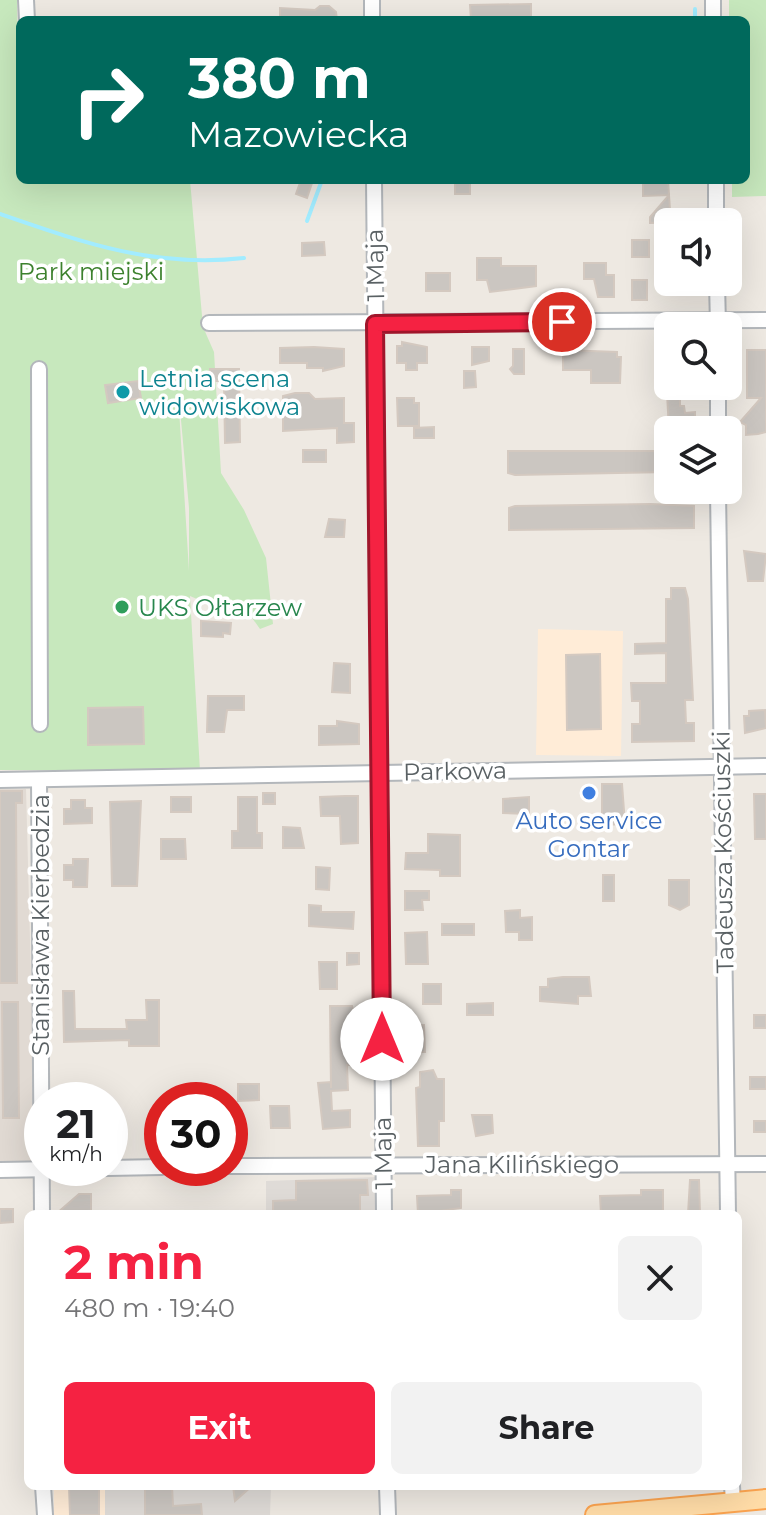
<!DOCTYPE html>
<meta charset="utf-8">
<style>
:root{--surface:#fff;--page:#f2f2f2;--text:#202124;--muted:#757577;--accent:#f52242}
body{margin:0;font-family:Montserrat,sans-serif;background:var(--page);color:var(--text);height:100vh;display:flex;flex-direction:column;font-size:30px;white-space:nowrap}
*{box-sizing:border-box;margin:0}
p{font-size:26px;color:var(--muted)}
.icon{flex:none;width:44px;height:44px;fill:none;stroke:currentColor;stroke-width:2;stroke-linecap:round;stroke-linejoin:round}
.map{position:relative;flex:1;overflow:hidden}
.sheet{position:absolute;left:24px;top:1210px;width:718px;height:280px;display:flex;flex-direction:column;background:var(--surface);border-radius:12px;box-shadow:0 8px 32px #0002}
.sheet>*{flex:none}
.top-card{position:absolute;left:16px;top:16px;width:734px;height:168px;border-radius:12px;box-shadow:0 8px 32px #0002;background:#00695c;color:#fff;overflow:hidden}
.controls{position:absolute;left:654px;top:208px;display:grid;gap:16px}
.controls a{display:grid;place-items:center;width:88px;height:88px;border-radius:12px;background:var(--surface);box-shadow:0 8px 32px #0002;font-size:40px}
.speed{position:absolute;left:24px;top:1082px;display:flex;gap:16px;font-size:40px;font-weight:700;text-align:center}
.speed>*{display:grid;place-content:center;width:104px;height:104px;border-radius:50%;background:var(--surface);box-shadow:0 8px 32px #0002;line-height:1}
.speed small{font-size:20px;font-weight:400}
.speed .limit{border:12px solid #d22;background:#fff;color:#111}
.pin{position:absolute;display:grid;place-items:center;width:68px;height:68px;color:#fff;margin:-34px;border:4px solid #fff;border-radius:50%;box-shadow:0 2px 8px #0007}
.me{position:absolute;width:88px;margin:-44px;rotate:0deg;stroke-linejoin:round;filter:drop-shadow(0 0 6px #0008)}
.turn{display:flex;align-items:center;gap:28px;height:168px;padding:0 40px;font-size:36px}
.turn .icon{width:104px;height:104px;stroke-width:2.5}
.turn b{display:block;font-size:56px;line-height:68px}
.round{display:grid;place-items:center;flex:none;width:84px;height:84px;border-radius:12px;background:var(--page)}
.headline{display:flex;align-items:center;justify-content:space-between;height:136px;padding:0 40px}
h1{font-size:48px;font-weight:700;line-height:60px;color:var(--accent)}
.cta{display:flex;gap:16px;margin-top:auto;padding:16px 40px}
.cta a{flex:1;height:92px;border-radius:12px;background:var(--accent);color:#fff;font-size:32px;font-weight:700;line-height:92px;text-align:center}
.cta a+a{background:var(--page);color:var(--text)}
.map>svg:first-child{display:block}
.commercial{fill:#ffecd7}
.industrial{fill:#dfdbd7}
.education{fill:#e1dad3}
.green{fill:#c7e8bd;fill-rule:evenodd}
.lines{fill:none;stroke-linecap:round;stroke-linejoin:round}
.stream{stroke:#a2ecff;stroke-width:4}
.building{fill:#cbc6c1;stroke:#d4c9c0;stroke-width:2}
.minor-casing{stroke:#b3b7bb;stroke-width:18}
.major-casing{stroke:#fba34f;stroke-width:22}
.minor{stroke:#fff;stroke-width:14}
.major{stroke:#ffdca7;stroke-width:18}
.route-casing{stroke:#9f162b;stroke-width:20}
.route{stroke:#f52242;stroke-width:14}
.culture-dot{fill:#0f9aa8;stroke:#fff;stroke-width:3}
.leisure-dot{fill:#2e9e5b;stroke:#fff;stroke-width:3}
.shop-dot{fill:#3f7fe0;stroke:#fff;stroke-width:3}
.labels{text-anchor:middle;dominant-baseline:central;stroke-width:7;stroke-linejoin:round;paint-order:stroke}
.street-label{font-size:24px;fill:#5a6164;stroke:#fff}
.park-label{font-size:24px;fill:#3c812d;stroke:#fff}
.culture-label{font-size:24px;fill:#0d838f;stroke:#fff;text-anchor:start}
.leisure-label{font-size:24px;fill:#27864d;stroke:#fff;text-anchor:start}
.shop-label{font-size:24px;fill:#366cbe;stroke:#fff}
</style>
<div class="map">
<svg width="766" height="1515" viewBox="0 0 766 1515">
<rect width="100%" height="100%" fill="#eee9e2"/>
<g class="commercial">
<polygon points="538,629 623,631 621,756 536,755"/>
<rect x="54" y="1486" width="51" height="29"/>
</g>
<g class="industrial">
<polygon points="378,1177 377,1214 266,1214 266,1181"/>
<polygon points="105,1486 271,1486 270,1515 105,1515"/>
</g>
<polygon class="education" points="0,789 26,789 36,1165 0,1166"/>
<g class="green">
<path d="M 0,0 L 17,0 L 20,180 L 190,180 L 203,327 L 214,352 L 221,473 L 244,510 L 266,558 L 273,624 L 260,629 L 245,608 L 218,608 L 190,596 L 200,771 L 0,770 ZM 180,409 L 189,508 L 189,571 L 179,409 Z"/>
<polygon points="729,0 766,0 766,196 732,197 732,180 746,180 746,20 729,20"/>
</g>
<g class="lines">
<g class="stream">
<polyline points="695,9 695,20"/>
<path d="M 0,214 C 84,243 154,268 244,258"/>
<polyline points="307,221 322,180"/>
</g>
</g>
<g class="building">
<polygon points="531,4 531,20 471,20 470,5"/>
<polygon points="320,6 329,6 336,12 337,20 280,20 280,8 315,10"/>
<polygon points="301,180 313,180 307,198 296,194"/>
<rect x="455" y="180" width="15" height="14"/>
<polygon points="643,180 668,180 669,195 643,196"/>
<polygon points="669,195 670,210 692,210 692,222 650,223 650,217"/>
<rect x="632" y="240" width="17" height="17"/>
<polygon points="324,242 325,255 302,256 302,243"/>
<rect x="657" y="257" width="11" height="19"/>
<polygon points="477,258 501,258 501,266 536,266 536,286 490,292 487,280 477,280"/>
<polygon points="584,263 606,263 606,275 614,275 614,297 598,297 594,279 584,279"/>
<rect x="426" y="273" width="24" height="18"/>
<rect x="632" y="280" width="15" height="20"/>
<polygon points="402,342 427,347 427,363 417,363 417,370 406,370 406,363 397,363 397,346 402,346"/>
<polygon points="314,347 344,349 344,366 323,371 323,368 307,368 307,363 280,363 280,348"/>
<polygon points="472,347 489,347 489,361 472,365"/>
<polygon points="513,349 524,349 524,374 514,374 510,369 513,366"/>
<polygon points="563,350 617,352 617,357 621,357 620,383 591,383 591,370 563,370"/>
<polygon points="747,350 766,350 766,432 758,434 746,435 746,425 740,422 761,398 747,398"/>
<polygon points="210,369 239,369 240,442 225,443 224,381 211,381"/>
<polygon points="464,371 475,371 476,387 464,388"/>
<polygon points="138,381 141,398 108,403 105,385"/>
<polygon points="295,393 309,393 315,399 344,398 344,423 354,423 354,442 337,443 337,428 283,431 283,396"/>
<polygon points="667,393 680,393 680,406 684,406 685,413 695,412 695,430 669,430"/>
<polygon points="397,398 414,398 414,403 419,403 419,426 398,426"/>
<polygon points="434,427 434,438 414,438 414,428"/>
<rect x="303" y="450" width="23" height="12"/>
<polygon points="508,451 668,451 668,472 515,475 508,473"/>
<polygon points="651,504 694,506 694,528 509,530 509,508 515,506"/>
<polygon points="329,519 345,520 344,537 325,537"/>
<polygon points="744,551 766,554 763,581 748,581"/>
<polygon points="671,588 685,588 688,599 693,700 685,700 686,723 694,723 694,741 632,742 632,724 640,724 640,701 632,701 631,683 666,683 666,653 635,654 635,644 666,643 666,599 671,599"/>
<polygon points="201,621 231,623 230,634 223,633 223,637 201,636"/>
<polygon points="600,654 601,729 567,730 566,655"/>
<polygon points="334,663 350,664 350,693 332,692"/>
<polygon points="208,696 244,696 244,710 227,710 224,732 207,732"/>
<polygon points="143,707 144,744 88,745 88,708"/>
<polygon points="765,710 766,728 745,733 744,716 749,716 749,711"/>
<polygon points="337,721 359,724 359,744 319,745 319,726 337,726"/>
<polygon points="602,784 622,784 625,824 602,825"/>
<polygon points="0,791 22,791 22,803 16,803 17,983 0,983"/>
<rect x="263" y="793" width="12" height="11"/>
<polygon points="754,794 766,794 766,839 755,839"/>
<polygon points="345,796 358,796 358,843 341,844 340,816 321,816 320,797"/>
<rect x="171" y="797" width="20" height="15"/>
<polygon points="238,797 257,797 257,833 262,833 262,848 232,848 232,831 238,831"/>
<polygon points="529,797 529,814 503,813 503,799"/>
<polygon points="71,800 85,800 85,808 92,808 92,823 64,824 64,809 71,809"/>
<polygon points="141,801 137,886 112,886 110,802"/>
<polygon points="283,827 300,828 304,848 283,848"/>
<polygon points="428,834 460,835 460,876 440,876 440,870 405,869 406,853 428,853"/>
<polygon points="161,839 185,839 186,859 161,859"/>
<polygon points="73,859 88,859 87,887 73,887 73,880 64,880 64,865 73,865"/>
<polygon points="316,867 330,868 329,890 316,889"/>
<rect x="603" y="875" width="11" height="26"/>
<polygon points="669,880 689,880 689,905 680,910 669,905"/>
<polygon points="405,891 429,891 429,900 422,900 423,910 405,910"/>
<polygon points="309,905 321,906 321,912 354,912 353,929 309,926"/>
<polygon points="520,910 520,918 532,917 532,940 519,940 519,932 506,932 505,911"/>
<rect x="442" y="924" width="32" height="11"/>
<polygon points="427,932 428,964 406,964 405,933"/>
<polygon points="347,953 359,953 359,964 347,965"/>
<polygon points="319,962 337,962 337,989 320,989"/>
<polygon points="563,977 589,977 591,996 578,996 578,1004 540,1001 540,987 548,987 548,979"/>
<rect x="423" y="984" width="18" height="20"/>
<polygon points="63,991 74,991 75,1029 127,1029 126,1020 147,1020 146,1000 159,1000 159,1046 129,1046 129,1040 64,1042"/>
<polygon points="2,1002 18,1002 19,1118 3,1118"/>
<polygon points="493,1003 493,1015 467,1015 467,1004"/>
<polygon points="330,1006 352,1006 354,1014 354,1057 352,1065 347,1065 348,1090 331,1091 332,1111 350,1110 350,1127 323,1129 318,1083 331,1082 331,1088"/>
<rect x="754" y="1015" width="12" height="13"/>
<polygon points="424,1025 425,1052 409,1052 408,1026"/>
<polygon points="433,1070 437,1079 444,1079 444,1121 439,1121 439,1146 418,1146 416,1088 420,1087 420,1072"/>
<rect x="750" y="1077" width="16" height="12"/>
<polygon points="238,1084 259,1084 259,1100 238,1101"/>
<polygon points="270,1106 289,1106 290,1128 271,1128"/>
<polygon points="472,1115 492,1115 493,1133 476,1136"/>
<rect x="754" y="1121" width="12" height="11"/>
<polygon points="367,1180 368,1195 360,1195 360,1214 273,1214 273,1201 296,1200 296,1181"/>
<polygon points="690,1180 699,1180 700,1214 688,1214"/>
<polygon points="451,1190 461,1190 461,1208 418,1214 417,1196 451,1195"/>
<polygon points="641,1190 663,1190 663,1214 601,1214 600,1196 641,1195"/>
<polygon points="79,1194 91,1194 91,1214 56,1214"/>
<polygon points="0,1209 13,1209 13,1222 0,1223"/>
<polygon points="69,1486 99,1486 99,1515 70,1515"/>
<polygon points="145,1486 172,1486 173,1506 201,1504 202,1515 145,1515"/>
<polygon points="233,1486 252,1486 235,1501"/>
</g>
<g class="lines">
<g class="minor-casing">
<g id="minor">
<polyline points="26,0 27,20"/>
<polyline points="372,0 372,20"/>
<polyline points="713,0 713,20"/>
<polyline points="374,180 384,1214"/>
<polyline points="716,180 716,222"/>
<polyline points="717,282 718,326"/>
<polyline points="209,323 766,320"/>
<polyline points="39,369 40,724"/>
<polyline points="718,386 718,430"/>
<polyline points="718,490 728,1214"/>
<polyline points="0,780 766,766"/>
<polyline points="39,780 42,1214"/>
<polyline points="230,1166 766,1164"/>
<polyline points="0,1170 162,1167"/>
<polyline points="43,1486 45,1515"/>
<polyline points="387,1486 388,1515"/>
<polyline points="732,1486 733,1502"/>
</g>
</g>
<g class="major-casing">
<polyline id="major" points="595,1515 766,1499"/>
</g>
<use href="#minor" class="minor"/>
<use href="#major" class="major"/>
</g>
<g class="lines">
<g class="route-casing">
<polyline id="route" points="382,1039 375,324 562,322"/>
</g>
<use href="#route" class="route"/>
</g>
<circle class="culture-dot" cx="123" cy="392" r="8"/>
<circle class="leisure-dot" cx="122" cy="607" r="8"/>
<circle class="shop-dot" cx="589" cy="793" r="8"/>
<g class="labels">
<g class="street-label">
<text transform="translate(375 265) rotate(-91)">1 Maja</text>
<text transform="translate(455 771) rotate(-1)">Parkowa</text>
<text transform="translate(723 852) rotate(-91)">Tadeusza Kościuszki</text>
<text transform="translate(40 925) rotate(-90)">Stanisława Kierbedzia</text>
<text transform="translate(383 1153) rotate(-91)">1 Maja</text>
<text x="522" y="1164">Jana Kilińskiego</text>
</g>
<g class="park-label">
<text x="91" y="271">Park miejski</text>
</g>
<g class="culture-label">
<text x="139" y="378">Letnia scena<tspan x="139" dy="28">widowiskowa</tspan></text>
</g>
<g class="leisure-label">
<text x="138" y="607">UKS Ołtarzew</text>
</g>
<g class="shop-label">
<text x="589" y="820">Auto service<tspan x="589" dy="28">Gontar</tspan></text>
</g>
</g>
</svg>
<div class="controls">
<a><svg class="icon" aria-label="sound" viewBox="0 0 24 24"><path d="M4 9h4l5-4v14l-5-4H4zM17 9q2 3 0 6"/></svg></a>
<a><svg class="icon" aria-label="search" viewBox="0 0 24 24"><circle cx="10" cy="10" r="6"/><path d="M15 15l6 6"/></svg></a>
<a><svg class="icon" aria-label="layers" viewBox="0 0 24 24"><path d="M12 4l9 5-9 5-9-5zM3 14l9 5 9-5"/></svg></a>
</div>
<div class="speed"><div>21<small>km/h</small></div><div class="limit">30</div></div>
<div class="pin" style="left:562px;top:322px;background:#d93025"><svg class="icon" aria-label="arrive" viewBox="0 0 24 24"><path d="M6 21V4h12l-3 4 3 4H6"/></svg></div>
<svg class="me" style="left:382px;top:1039px" viewBox="-20 -20 40 40"><circle r="19" fill="#fff"/><path d="M0-13L10 11 0 6-10 11z" fill="#f52242"/></svg>
<div class="top-card">
<div class="turn"><svg class="icon" aria-label="right" viewBox="0 0 24 24"><path d="M7 20v-9h11M14 6l5 5-5 5"/></svg><div><b>380 m</b>Mazowiecka</div></div>
</div>
<section class="sheet">
<div class="headline"><div><h1>2 min</h1><p>480 m · 19:40</p></div><a class="round"><svg class="icon" aria-label="close" viewBox="0 0 24 24"><path d="M6 6l12 12M18 6L6 18"/></svg></a></div>
<div class="cta"><a>Exit</a><a>Share</a></div>
</section>
</div>
